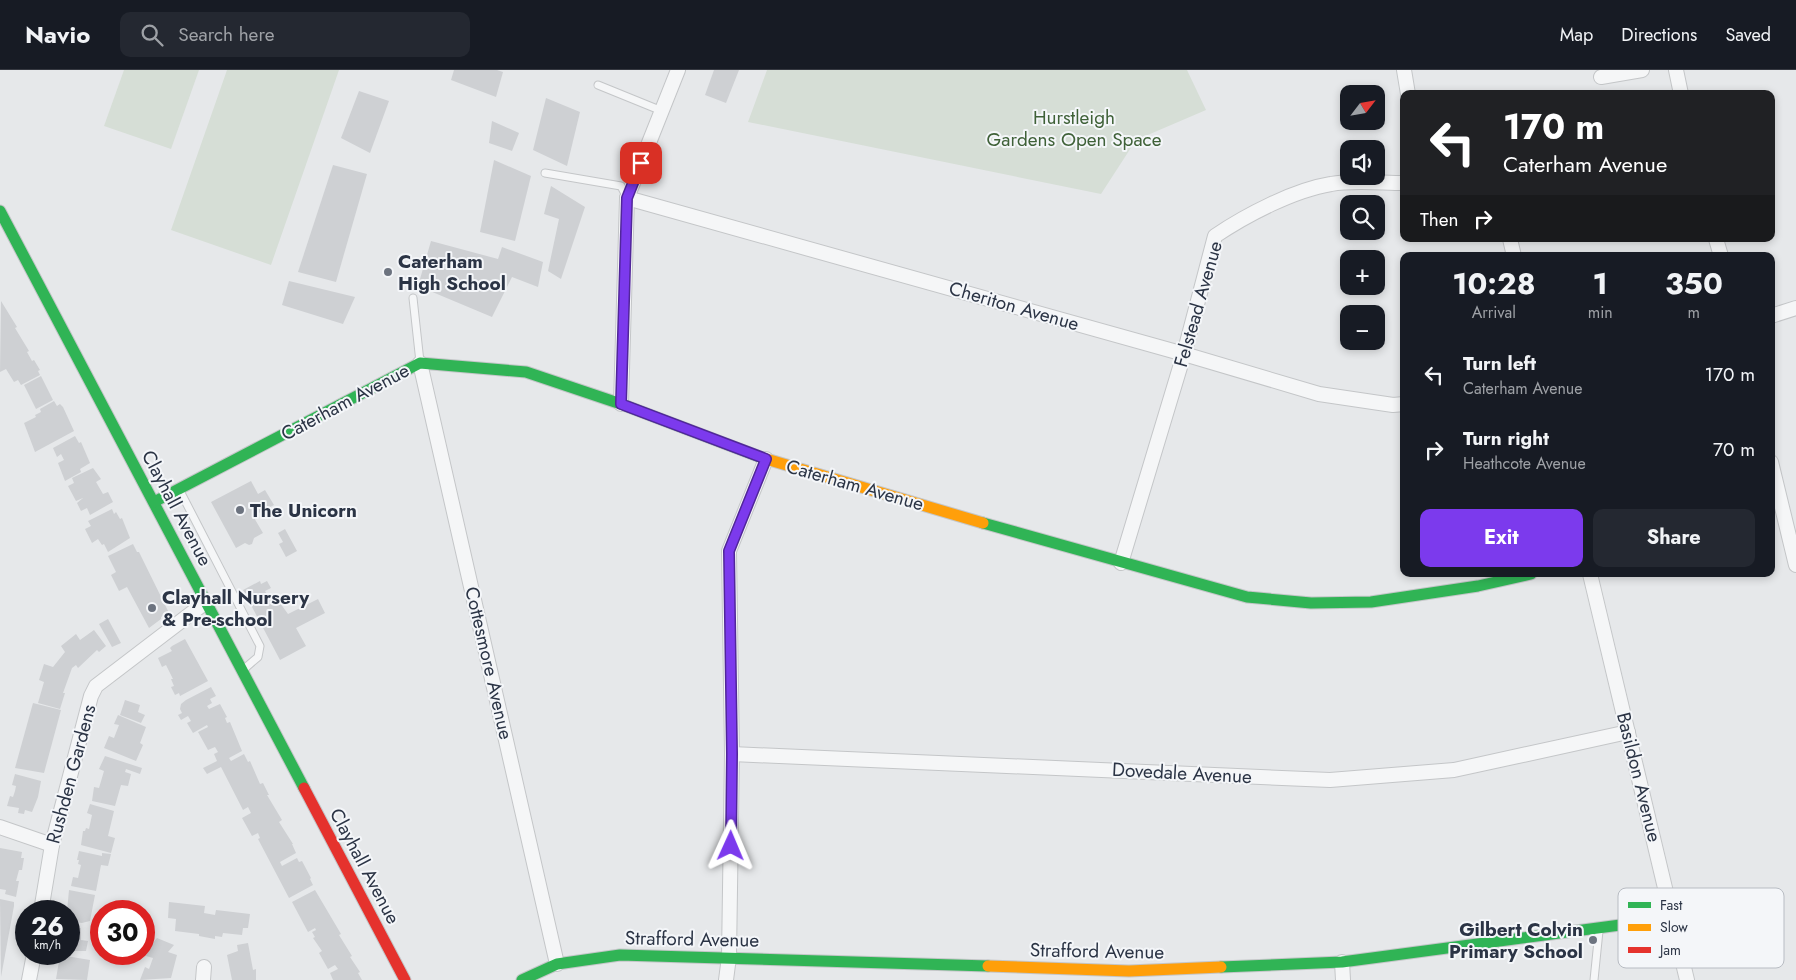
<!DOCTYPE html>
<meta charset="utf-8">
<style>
:root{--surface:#171b24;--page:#242831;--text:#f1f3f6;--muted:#9ea1a6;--line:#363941;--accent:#7c3aed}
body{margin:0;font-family:Jost,sans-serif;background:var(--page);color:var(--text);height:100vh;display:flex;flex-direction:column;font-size:19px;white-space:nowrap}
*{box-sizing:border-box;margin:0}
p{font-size:16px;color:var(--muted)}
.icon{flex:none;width:28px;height:28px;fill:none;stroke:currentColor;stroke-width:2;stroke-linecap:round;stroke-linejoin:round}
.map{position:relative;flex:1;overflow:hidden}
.side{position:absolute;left:1400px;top:182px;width:375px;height:325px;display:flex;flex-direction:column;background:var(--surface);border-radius:10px;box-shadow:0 2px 8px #0003}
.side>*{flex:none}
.guide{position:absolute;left:1400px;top:20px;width:375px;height:152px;border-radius:10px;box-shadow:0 2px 8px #0003;background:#202124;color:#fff;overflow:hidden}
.needle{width:32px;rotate:59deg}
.fabs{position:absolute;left:1340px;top:15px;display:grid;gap:10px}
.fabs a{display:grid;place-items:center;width:45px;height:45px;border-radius:10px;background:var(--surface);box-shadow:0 2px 8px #0003;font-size:25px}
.speed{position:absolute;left:15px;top:830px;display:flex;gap:10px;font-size:25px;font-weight:700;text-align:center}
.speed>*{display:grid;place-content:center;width:65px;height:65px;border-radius:50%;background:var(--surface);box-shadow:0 2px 8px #0003;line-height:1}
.speed small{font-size:12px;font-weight:400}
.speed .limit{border:8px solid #d22;background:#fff;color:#111}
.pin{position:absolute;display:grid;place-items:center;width:42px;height:42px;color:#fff;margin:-21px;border-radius:10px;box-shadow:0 2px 8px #0006}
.me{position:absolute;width:55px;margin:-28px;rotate:1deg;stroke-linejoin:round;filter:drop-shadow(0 0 4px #0008)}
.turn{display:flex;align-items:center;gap:18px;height:105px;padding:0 20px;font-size:22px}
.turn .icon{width:65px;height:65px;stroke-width:2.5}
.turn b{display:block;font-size:35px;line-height:42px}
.then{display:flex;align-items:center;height:48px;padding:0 20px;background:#0003;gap:10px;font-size:19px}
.eta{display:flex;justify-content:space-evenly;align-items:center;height:85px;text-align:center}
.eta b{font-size:30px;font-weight:700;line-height:35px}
.action{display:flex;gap:10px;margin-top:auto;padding:10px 20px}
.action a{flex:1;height:58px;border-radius:10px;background:var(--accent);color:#fff;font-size:20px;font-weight:700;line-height:58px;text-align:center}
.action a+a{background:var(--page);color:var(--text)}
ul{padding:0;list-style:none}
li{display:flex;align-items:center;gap:15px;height:75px;padding:0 20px}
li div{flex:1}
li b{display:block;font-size:19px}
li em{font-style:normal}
header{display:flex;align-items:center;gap:30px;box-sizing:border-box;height:70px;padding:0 25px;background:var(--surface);border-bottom:1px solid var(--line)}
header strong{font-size:24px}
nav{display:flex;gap:28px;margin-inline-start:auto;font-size:18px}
.search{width:350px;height:45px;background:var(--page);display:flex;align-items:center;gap:12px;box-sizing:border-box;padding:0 18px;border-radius:10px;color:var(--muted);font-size:19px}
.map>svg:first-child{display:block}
.green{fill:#d6ded6}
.building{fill:#ced0d3}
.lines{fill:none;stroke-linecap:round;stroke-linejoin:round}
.lane-casing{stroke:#c4c6c8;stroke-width:9}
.street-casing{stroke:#c4c6c8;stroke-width:16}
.fast-casing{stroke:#c4c6c8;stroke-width:13}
.slow-casing{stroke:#c4c6c8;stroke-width:13}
.jam-casing{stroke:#c4c6c8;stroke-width:13}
.lane{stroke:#f5f6f7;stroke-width:7}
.street{stroke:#f5f6f7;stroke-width:14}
.fast{stroke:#30b455;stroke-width:11}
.slow{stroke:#ff9f0a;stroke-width:11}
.jam{stroke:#e5322d;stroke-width:11}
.route-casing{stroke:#51269a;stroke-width:12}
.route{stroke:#7c3aed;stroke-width:9}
.poi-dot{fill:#6c737f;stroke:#f4f6f9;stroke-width:2}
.labels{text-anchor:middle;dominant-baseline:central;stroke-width:4;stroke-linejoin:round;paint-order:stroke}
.park-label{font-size:19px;fill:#3f6138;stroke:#f4f6f9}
.poi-label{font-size:19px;font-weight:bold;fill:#2b3445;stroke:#f4f6f9;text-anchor:start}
.street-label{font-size:19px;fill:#2b3445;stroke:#f4f6f9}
.key{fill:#f4f6f9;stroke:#b8bcc3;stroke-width:1}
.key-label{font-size:14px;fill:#2b3445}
</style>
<header>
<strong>Navio</strong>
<div class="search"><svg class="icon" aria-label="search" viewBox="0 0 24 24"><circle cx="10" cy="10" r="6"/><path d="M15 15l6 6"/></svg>Search here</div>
<nav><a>Map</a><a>Directions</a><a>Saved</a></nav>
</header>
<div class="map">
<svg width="1796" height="910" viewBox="0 0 1796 910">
<rect width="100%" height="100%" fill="#e6e8ea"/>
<g class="green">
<polygon points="124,0 199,0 171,79 104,56"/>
<polygon points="227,0 339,0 271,195 171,160"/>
<polygon points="767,0 1187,0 1206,40 1136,70 1101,124 748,52"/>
</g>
<g class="building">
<polygon points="454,0 497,0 503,2 496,27 451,10"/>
<polygon points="714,0 739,0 726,33 705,25"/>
<polygon points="359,21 389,31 370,83 341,68"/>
<polygon points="546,28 580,42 567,96 533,80"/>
<polygon points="492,51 519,63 512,81 489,73"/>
<polygon points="494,90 531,106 515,171 480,162"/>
<polygon points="333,95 367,104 336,212 298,202"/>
<polygon points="551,116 585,137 561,209 548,201 559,149 544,144"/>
<polygon points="431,171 498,189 502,177 543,192 538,217 512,207 492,247 418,216"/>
<polygon points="289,211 355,227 343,254 282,235"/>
<polygon points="1,231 17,257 15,258 29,281 27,282 32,291 34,290 40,300 38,301 40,305 21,315 18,310 14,312 6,299 0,302"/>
<polygon points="41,306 53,330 36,339 24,315"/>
<polygon points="54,331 57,336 60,334 63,337 74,361 35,382 24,353 36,347 35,345 41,342 40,339"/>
<polygon points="75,366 79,373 81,372 90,393 80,399 81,402 65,411 58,393 64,390 61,384 57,387 53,378"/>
<polygon points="93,398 101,409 96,412 103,424 108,422 113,432 90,445 87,438 81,441 77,433 83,428 76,431 68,416 74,413 72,408"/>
<polygon points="251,411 258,424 265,420 274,435 253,446 263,463 254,468 252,474 249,475 245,473 236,478 211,432"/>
<polygon points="112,439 114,444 116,442 120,449 122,448 130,468 108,482 104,474 102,475 98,469 92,473 85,459 91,456 88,451"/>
<polygon points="285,459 297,481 286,487 279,474 283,472 278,463"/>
<polygon points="133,474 137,482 139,482 169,543 161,547 161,549 149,558 127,517 119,521 111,505 116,502 108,486"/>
<polygon points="260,511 261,514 267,511 271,518 265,521 270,529 275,526 288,544 318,529 325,543 296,558 306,576 280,590 243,520"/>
<polygon points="108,549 121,573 112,577 99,554"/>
<polygon points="94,560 106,576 99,582 97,580 78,598 76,595 72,598 63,623 65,623 60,639 38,633 44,612 39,610 44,594 53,597 65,582 61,576 76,564 80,570"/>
<polygon points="185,569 208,611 180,626 179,623 175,625 171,617 174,616 171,609 173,609 166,595 162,597 158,588 172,581 170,578 172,576"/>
<polygon points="211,617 216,626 210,629 212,633 207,636 209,639 220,634 227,647 225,648 227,653 230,652 242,681 229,688 231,691 244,684 248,692 250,691 260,714 263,713 269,725 267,725 282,750 279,752 293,774 292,774 296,783 280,792 282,796 297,788 299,792 302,791 311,808 310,809 313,815 289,828 258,769 260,768 258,763 252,766 242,748 251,743 248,737 243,740 221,697 207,704 203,698 217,691 214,684 218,682 215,677 208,680 198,662 208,657 207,655 193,663 187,653 191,651 188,646 181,650 178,645 182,643 180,639 181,634 186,630"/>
<polygon points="125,630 140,635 138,642 145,645 141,653 120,645"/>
<polygon points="33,633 61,640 44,703 15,698"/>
<polygon points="118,645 146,657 140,673 143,675 136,691 104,678 109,666 114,668 119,655 114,654"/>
<polygon points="105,686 142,698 140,704 126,699 125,702 131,704 128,716 121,715 115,736 92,731 94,717 99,718 104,701 99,699"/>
<polygon points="15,704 41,711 38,727 32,742 25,740 24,744 18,743 19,738 7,736 10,726 13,727 15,721 16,716 12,715"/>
<polygon points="90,734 114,741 108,766 115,768 111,783 81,775 83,761 85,761 86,758 89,759 92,745 87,743"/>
<polygon points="0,778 22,782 21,788 24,788 22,800 19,800 16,811 19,811 16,827 5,824 6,820 0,819"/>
<polygon points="79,781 102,786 102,783 111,784 108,796 101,795 96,821 71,816 73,807 78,808 81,795 78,794 79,790 77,790"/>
<polygon points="69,820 95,825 90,851 82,853 69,851 69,841 67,841"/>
<polygon points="315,820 341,864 339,865 352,886 350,887 360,902 358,903 362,910 333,910 330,903 338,899 335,895 328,899 319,883 322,881 313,868 315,867 312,862 316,860 315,858 308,862 292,832"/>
<polygon points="0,829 14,832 14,836 1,907"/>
<polygon points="169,832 205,836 204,843 215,845 216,840 250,844 248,858 243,858 242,865 223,863 222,867 215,866 215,869 199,866 199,864 175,861 176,849 168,848"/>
<polygon points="69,856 81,858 81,870 88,871 86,881 69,881"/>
<polygon points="157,868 174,875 168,882 177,885 171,908 140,910 145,897 149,899 153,888 146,886 150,876"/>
<polygon points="248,873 253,900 256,899 256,910 232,910 227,885 238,881 237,875"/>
<polygon points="60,885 90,890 87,910 56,909"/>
</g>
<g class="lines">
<g class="lane-casing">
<g id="lane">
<polyline points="598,15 662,41"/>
<polyline points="545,103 621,116 627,128"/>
<polyline points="413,228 420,292"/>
<polyline points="179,419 260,576 258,587 244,599"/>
<polyline points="1594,910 1599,861"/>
</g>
</g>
<g class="street-casing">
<g id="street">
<polyline points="1404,0 1408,24"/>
<polyline points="1676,0 1681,24"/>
<polyline points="1601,7 1642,0"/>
<polyline points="627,128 1184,284 1319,324 1393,335 1404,334"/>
<polyline points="1510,169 1514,186"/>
<polyline points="1716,169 1721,186"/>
<polyline points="1771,246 1796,238"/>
<polyline points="420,293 557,894"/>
<polyline points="621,334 627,128 678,0"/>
<polyline points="1771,392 1796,495"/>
<path d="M 1121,493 L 1184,284 L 1215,166 C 1246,145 1294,120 1331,114 C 1352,110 1381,113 1404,113"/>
<polyline points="1590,504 1687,910"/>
<polyline points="732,684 1330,710 1454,700 1628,662"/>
<polyline points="0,757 52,775"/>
<polyline points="41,841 52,775 91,626 96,616 206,532"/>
<polyline points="1342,892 1343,910"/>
<polyline points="29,910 34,884"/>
<polyline points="203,910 204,897"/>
<polyline points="726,910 729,887 732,684 729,481 766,389"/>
</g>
</g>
<g class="fast-casing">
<g id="fast">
<polyline points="0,141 304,718"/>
<polyline points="154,432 420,293 526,302 621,334 763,388"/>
<polyline points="983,453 1247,527 1311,533 1371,532 1478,516 1531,504"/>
<polyline points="1221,897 1342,892 1673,848"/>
<polyline points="522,910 557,894 620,885 988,896"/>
</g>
</g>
<g class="slow-casing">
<g id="slow">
<polyline points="763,388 983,453"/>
<polyline points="988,896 1129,901 1221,897"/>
</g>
</g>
<g class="jam-casing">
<polyline id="jam" points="304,718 405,910"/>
</g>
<use href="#lane" class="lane"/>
<use href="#street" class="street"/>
<use href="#fast" class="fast"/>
<use href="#slow" class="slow"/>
<use href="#jam" class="jam"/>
</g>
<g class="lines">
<g class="route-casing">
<polyline id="route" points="641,93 627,128 621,334 766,389 729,481 732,684 731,776"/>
</g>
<use href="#route" class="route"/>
</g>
<g class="poi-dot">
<circle cx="388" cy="202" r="5"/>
<circle cx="240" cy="440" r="5"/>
<circle cx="152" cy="538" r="5"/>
<circle cx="1593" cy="870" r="5"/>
</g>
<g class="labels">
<g class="park-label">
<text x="1074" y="47">Hurstleigh<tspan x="1074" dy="22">Gardens Open Space</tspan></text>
</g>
<g class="poi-label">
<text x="398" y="191">Caterham<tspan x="398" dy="22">High School</tspan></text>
<text x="250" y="440">The Unicorn</text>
<text x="162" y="527">Clayhall Nursery<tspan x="162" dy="22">&amp; Pre-school</tspan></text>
<text x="1583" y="859" text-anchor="end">Gilbert Colvin<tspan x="1583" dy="22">Primary School</tspan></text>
</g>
<g class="street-label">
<text transform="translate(1198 234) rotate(-74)">Felstead Avenue</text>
<text transform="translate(1014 236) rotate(16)">Cheriton Avenue</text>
<text transform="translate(345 332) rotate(-28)">Caterham Avenue</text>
<text transform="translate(855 415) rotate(16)">Caterham Avenue</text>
<text transform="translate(177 438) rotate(62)">Clayhall Avenue</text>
<text transform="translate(489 593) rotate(77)">Cottesmore Avenue</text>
<text transform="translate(1182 703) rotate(3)">Dovedale Avenue</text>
<text transform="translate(71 704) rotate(-75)">Rushden Gardens</text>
<text transform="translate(1639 707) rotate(76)">Basildon Avenue</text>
<text transform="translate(365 796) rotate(62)">Clayhall Avenue</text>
<text transform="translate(692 869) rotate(1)">Strafford Avenue</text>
<text transform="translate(1097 881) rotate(1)">Strafford Avenue</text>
</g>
</g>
<rect x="1618" y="818" width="166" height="80" rx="8" class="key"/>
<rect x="1628" y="832" width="23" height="6" fill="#30b455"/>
<rect x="1628" y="854" width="23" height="7" fill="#ff9f0a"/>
<rect x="1628" y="877" width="23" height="6" fill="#e5322d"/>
<g class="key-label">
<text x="1660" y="840">Fast</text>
<text x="1660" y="862">Slow</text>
<text x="1660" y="885">Jam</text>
</g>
</svg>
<div class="fabs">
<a><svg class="needle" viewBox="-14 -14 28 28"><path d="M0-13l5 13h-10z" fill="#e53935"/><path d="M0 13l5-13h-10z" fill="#9ea1a6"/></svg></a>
<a><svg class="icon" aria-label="sound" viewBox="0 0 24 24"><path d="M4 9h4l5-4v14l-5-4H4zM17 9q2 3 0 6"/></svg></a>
<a><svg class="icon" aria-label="search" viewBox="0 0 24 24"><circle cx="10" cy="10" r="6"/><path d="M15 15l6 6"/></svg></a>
<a>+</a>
<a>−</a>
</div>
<div class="speed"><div>26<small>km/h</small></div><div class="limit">30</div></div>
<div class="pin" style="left:641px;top:93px;background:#d93025"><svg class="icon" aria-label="arrive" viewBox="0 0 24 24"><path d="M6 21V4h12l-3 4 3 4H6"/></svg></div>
<svg class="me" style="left:731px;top:776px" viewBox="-20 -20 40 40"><path d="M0-17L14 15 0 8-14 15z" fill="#7c3aed" stroke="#fff" stroke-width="4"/></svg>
<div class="guide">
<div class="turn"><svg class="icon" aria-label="left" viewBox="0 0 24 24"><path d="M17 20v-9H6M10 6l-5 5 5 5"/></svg><div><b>170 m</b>Caterham Avenue</div></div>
<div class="then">Then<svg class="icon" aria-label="right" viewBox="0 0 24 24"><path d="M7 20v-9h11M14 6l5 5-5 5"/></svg></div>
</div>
<section class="side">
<div class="eta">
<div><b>10:28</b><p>Arrival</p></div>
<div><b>1</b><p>min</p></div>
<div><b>350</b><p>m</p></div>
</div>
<ul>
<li><svg class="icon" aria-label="left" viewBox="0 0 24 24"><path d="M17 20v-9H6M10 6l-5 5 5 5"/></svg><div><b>Turn left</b><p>Caterham Avenue</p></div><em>170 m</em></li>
<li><svg class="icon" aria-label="right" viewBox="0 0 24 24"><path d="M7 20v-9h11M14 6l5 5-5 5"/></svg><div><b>Turn right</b><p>Heathcote Avenue</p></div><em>70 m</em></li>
</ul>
<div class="action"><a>Exit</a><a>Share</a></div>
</section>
</div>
